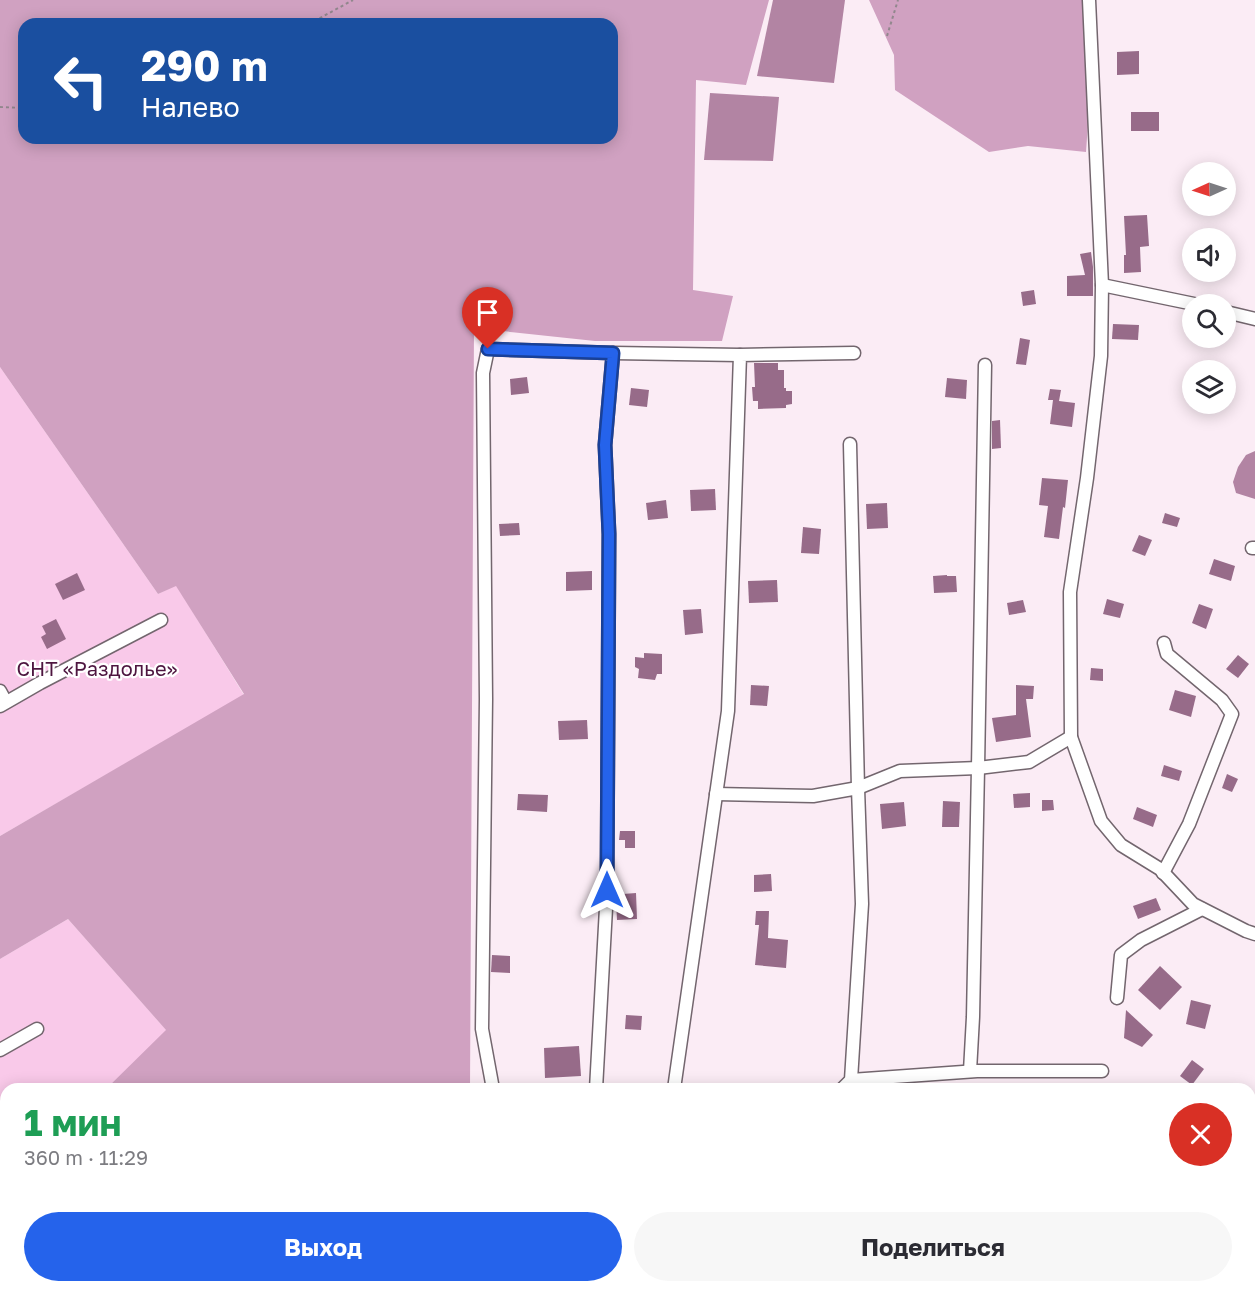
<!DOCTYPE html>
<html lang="ru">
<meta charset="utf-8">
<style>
:root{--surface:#fff;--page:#f7f7f7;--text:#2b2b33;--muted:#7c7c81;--accent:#2563eb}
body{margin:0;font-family:"Golos Text",sans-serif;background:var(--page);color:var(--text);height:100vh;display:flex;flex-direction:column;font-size:22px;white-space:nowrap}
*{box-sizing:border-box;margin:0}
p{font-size:20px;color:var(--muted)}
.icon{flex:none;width:33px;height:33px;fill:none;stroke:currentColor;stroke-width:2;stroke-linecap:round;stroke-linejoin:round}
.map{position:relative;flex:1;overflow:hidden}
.details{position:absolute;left:0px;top:1083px;width:1256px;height:210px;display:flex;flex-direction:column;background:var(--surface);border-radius:18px 18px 0 0;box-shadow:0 3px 15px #0003}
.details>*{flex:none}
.hud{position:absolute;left:18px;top:18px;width:600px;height:126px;border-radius:18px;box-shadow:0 3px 15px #0003;background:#1a4fa0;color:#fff;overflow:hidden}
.needle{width:39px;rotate:267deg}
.tools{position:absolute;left:1182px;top:162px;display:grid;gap:12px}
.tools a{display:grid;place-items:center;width:54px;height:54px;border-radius:50%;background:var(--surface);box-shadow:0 3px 15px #0003;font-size:30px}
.pin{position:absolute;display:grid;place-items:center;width:51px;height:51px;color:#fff;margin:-62px -26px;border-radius:50% 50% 50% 0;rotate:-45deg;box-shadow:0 0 6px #0007}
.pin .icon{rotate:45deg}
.me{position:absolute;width:66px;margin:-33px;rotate:0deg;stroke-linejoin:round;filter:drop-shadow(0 0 4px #0008)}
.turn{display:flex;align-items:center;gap:21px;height:126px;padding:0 24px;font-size:27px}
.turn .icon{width:78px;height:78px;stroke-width:2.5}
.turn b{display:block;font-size:42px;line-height:51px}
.round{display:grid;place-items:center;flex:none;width:63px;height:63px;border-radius:32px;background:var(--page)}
.overview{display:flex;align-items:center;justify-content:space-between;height:102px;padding:0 24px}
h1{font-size:36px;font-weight:700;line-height:45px;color:#1e9e55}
.cta{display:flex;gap:12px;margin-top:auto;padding:12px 24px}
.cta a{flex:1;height:69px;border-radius:36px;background:var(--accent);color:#fff;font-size:24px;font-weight:700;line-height:69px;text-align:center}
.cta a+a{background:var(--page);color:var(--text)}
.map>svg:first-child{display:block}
.built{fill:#f3ddeb}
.green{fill:#f9c9e9}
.forest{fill:#d0a1c1;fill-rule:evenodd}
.water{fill:#b284a3}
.building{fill:#976b89}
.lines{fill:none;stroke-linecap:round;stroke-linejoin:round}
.minor-casing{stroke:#73666e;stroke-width:15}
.path{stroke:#91878d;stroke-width:2;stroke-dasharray:3 3;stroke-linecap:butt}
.minor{stroke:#fff;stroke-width:12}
.route-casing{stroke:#184099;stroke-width:15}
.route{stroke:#2563eb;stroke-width:10}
.labels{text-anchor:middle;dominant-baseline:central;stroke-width:4.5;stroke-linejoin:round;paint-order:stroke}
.park-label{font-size:20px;fill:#4e1640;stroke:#fff}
</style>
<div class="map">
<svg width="1255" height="1293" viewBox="0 0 1255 1293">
<rect width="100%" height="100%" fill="#fbecf5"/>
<g class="built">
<polygon points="514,1287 591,1287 593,1293 515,1293"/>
<rect x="619" y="1287" width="109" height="6"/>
</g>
<g class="green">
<polygon points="0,367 158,594 176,585 244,695 0,836"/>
<polygon points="68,919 167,1031 106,1089 6,1089 6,1287 84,1287 78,1293 0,1293 0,959"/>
</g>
<g class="forest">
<path d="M 0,0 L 769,0 L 746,85 L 696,80 L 693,290 L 733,296 L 722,341 L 595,341 L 474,328 L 470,1089 L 106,1089 L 166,1030 L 68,919 L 0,959 L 0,836 L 244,694 L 176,586 L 158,594 L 0,367 ZM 24,24 L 612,24 L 612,138 L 24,138 Z"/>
<polygon points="869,0 1087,0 1094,39 1086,152 1028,146 989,152 895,90 894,55"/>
<polygon points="1250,1279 1255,1281 1255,1293 1170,1293 1173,1287 1250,1287"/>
<polygon points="84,1287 507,1287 508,1293 78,1293"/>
<polygon points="1075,1287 1115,1287 1110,1293 1078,1293"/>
</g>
<g class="water">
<polygon points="773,0 845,0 834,83 757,76"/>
<polygon points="710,93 779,97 773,161 704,160"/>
<polygon points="1255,451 1255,499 1236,493 1233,482 1238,467 1246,455"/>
</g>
<g class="building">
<polygon points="1139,51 1139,74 1117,75 1117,52"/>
<rect x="1131" y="112" width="28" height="19"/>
<polygon points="1147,215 1149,246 1140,247 1141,272 1124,273 1124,255 1126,255 1124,216"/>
<polygon points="1091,252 1093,267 1093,296 1067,296 1067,276 1085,275 1080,254"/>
<polygon points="1034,290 1036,304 1023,306 1021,292"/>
<polygon points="1113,324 1139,325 1138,340 1112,339"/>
<polygon points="1020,338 1030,340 1026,365 1016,364"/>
<polygon points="754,363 778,363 778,370 784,370 784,388 786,388 786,391 792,391 792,404 786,405 786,408 758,409 758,401 753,401 752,387 755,387"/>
<polygon points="527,377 529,393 511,395 510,379"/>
<polygon points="947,378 967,380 966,399 945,397"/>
<polygon points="631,388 649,390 647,407 629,405"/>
<polygon points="1050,389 1061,390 1059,401 1075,403 1072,427 1050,424 1053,400 1048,400"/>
<polygon points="1000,420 1001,448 992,449 992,421"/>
<polygon points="1042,478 1068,480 1065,508 1063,507 1059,539 1044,537 1048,506 1039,505"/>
<polygon points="715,489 716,510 691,511 690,490"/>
<polygon points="666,500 668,518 648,520 646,503"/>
<polygon points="887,503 888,528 867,529 866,504"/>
<polygon points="1165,513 1180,518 1177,527 1162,523"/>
<polygon points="519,523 520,535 500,536 499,524"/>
<polygon points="803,527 821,529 819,554 801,553"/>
<polygon points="1139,535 1152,540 1145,556 1132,551"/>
<polygon points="1214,559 1235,566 1231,581 1209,574"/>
<polygon points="592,571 592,590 566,591 566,572"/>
<polygon points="77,573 85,590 63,600 55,584"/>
<polygon points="947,575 947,576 956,576 957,592 934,593 933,576"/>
<polygon points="777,580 778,602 749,603 748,581"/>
<polygon points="1107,599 1124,604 1120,618 1103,614"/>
<polygon points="1023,600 1026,612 1009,615 1007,603"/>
<polygon points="1199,604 1213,609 1206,629 1192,623"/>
<polygon points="701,609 703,633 685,635 683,610"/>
<polygon points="56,619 66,639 47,649 41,637 46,634 42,626"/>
<polygon points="644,653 662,654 662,674 657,674 655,680 638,678 639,669 635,667 635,657 644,658"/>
<polygon points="1238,655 1249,664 1238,678 1226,669"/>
<polygon points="1091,668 1103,669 1103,681 1090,680"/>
<polygon points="751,685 769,686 767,706 750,705"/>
<polygon points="1016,685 1034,686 1033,699 1026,699 1031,737 996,742 992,718 1016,715"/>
<polygon points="1175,690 1196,696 1191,717 1169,710"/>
<polygon points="587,720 588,739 559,740 558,721"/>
<polygon points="1164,765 1182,771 1179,781 1161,776"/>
<polygon points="1227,774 1238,779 1232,792 1222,788"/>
<polygon points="1030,793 1030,807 1014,808 1013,794"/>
<polygon points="518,794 548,795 547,812 517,810"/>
<polygon points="1042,800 1053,800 1054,810 1042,811"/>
<polygon points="943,801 960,802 959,827 942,827"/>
<polygon points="904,802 906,826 882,829 880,804"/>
<polygon points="1137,807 1157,815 1153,827 1133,819"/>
<polygon points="620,831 635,831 635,848 625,848 625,840 619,840"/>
<polygon points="771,874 772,891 754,892 754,875"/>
<polygon points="636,893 637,919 617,920 616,901 623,901 623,894"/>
<polygon points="1156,898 1161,910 1138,919 1133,906"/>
<polygon points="756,911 769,911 768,938 788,940 786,968 755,965 759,925 755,925"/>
<polygon points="492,955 510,956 510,973 491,972"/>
<polygon points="1160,966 1182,987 1160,1010 1138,990"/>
<polygon points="1191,1000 1211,1005 1205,1029 1186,1024"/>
<polygon points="1126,1010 1153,1035 1142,1047 1124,1038"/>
<polygon points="626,1015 642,1016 641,1030 625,1029"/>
<polygon points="579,1046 581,1076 545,1078 544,1048"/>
<polygon points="1192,1060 1204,1069 1192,1085 1180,1076"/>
</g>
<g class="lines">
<g class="minor-casing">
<g id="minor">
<polyline points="1089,0 1102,285 1101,356 1087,478 1070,592 1071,737 1101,821 1121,845 1160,869 1193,904 1246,931 1255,934"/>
<polyline points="1102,285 1194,304"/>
<polyline points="1226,312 1255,319"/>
<polyline points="850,444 858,788 900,771 978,768 1029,762 1071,737"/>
<polyline points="1252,548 1255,548"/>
<polyline points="0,691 6,702"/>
<polyline points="0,706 40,683 161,620"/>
<polyline points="716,794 813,796 858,788 862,904 851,1080 842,1089"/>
<polyline points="1163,873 1189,824 1232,714 1222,700 1167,654 1164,643"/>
<polyline points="1117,998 1121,955 1141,940 1202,909"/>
<polyline points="0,1050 37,1029"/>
<polyline points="970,1071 973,1017 978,768 985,365"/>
<polyline points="851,1080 977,1071 1102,1071"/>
<polyline points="493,1089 482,1029 486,699 483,373 488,349 613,353 740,355"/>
<polyline points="596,1089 607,890 609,534 605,445 613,353"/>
<polyline points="674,1089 728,711 740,355 854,353"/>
<polyline points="0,1112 3,1119 0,1129"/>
<polyline points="1250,1127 1255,1119"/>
<polyline points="0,1219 6,1224"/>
<polyline points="606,1287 608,1293"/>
<polyline points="1151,1293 1155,1287"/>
</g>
</g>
<g class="path">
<polyline points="309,24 353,0"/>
<polyline points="887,36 898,0"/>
<polyline points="0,107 24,108"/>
</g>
<use href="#minor" class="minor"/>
</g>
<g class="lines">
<g class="route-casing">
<polyline id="route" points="488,349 613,353 605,445 609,534 607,890"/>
</g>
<use href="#route" class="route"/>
</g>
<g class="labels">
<g class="park-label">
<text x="97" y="668">СНТ «Раздолье»</text>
</g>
</g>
</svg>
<div class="tools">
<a><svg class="needle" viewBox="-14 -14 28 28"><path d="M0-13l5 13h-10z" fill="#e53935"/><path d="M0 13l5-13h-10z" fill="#7c7c81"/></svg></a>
<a><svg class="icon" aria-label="sound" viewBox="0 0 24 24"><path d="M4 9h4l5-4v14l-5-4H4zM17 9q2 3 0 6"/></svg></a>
<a><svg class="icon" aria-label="search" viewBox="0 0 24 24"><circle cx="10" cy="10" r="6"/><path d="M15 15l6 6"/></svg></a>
<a><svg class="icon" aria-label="layers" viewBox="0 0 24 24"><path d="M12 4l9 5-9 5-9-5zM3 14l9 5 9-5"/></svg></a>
</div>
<div class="pin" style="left:488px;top:349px;background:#d93025"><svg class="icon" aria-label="arrive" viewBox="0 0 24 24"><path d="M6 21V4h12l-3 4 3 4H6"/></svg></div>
<svg class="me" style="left:607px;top:890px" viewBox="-20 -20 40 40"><path d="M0-17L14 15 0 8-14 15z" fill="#2563eb" stroke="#fff" stroke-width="4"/></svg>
<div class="hud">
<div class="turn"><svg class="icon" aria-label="left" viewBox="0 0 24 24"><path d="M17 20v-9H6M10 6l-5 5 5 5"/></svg><div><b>290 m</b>Налево</div></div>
</div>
<section class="details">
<div class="overview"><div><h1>1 мин</h1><p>360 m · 11:29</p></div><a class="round" style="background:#d93025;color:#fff"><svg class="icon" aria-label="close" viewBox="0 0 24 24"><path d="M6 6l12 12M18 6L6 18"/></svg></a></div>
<div class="cta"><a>Выход</a><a>Поделиться</a></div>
</section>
</div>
